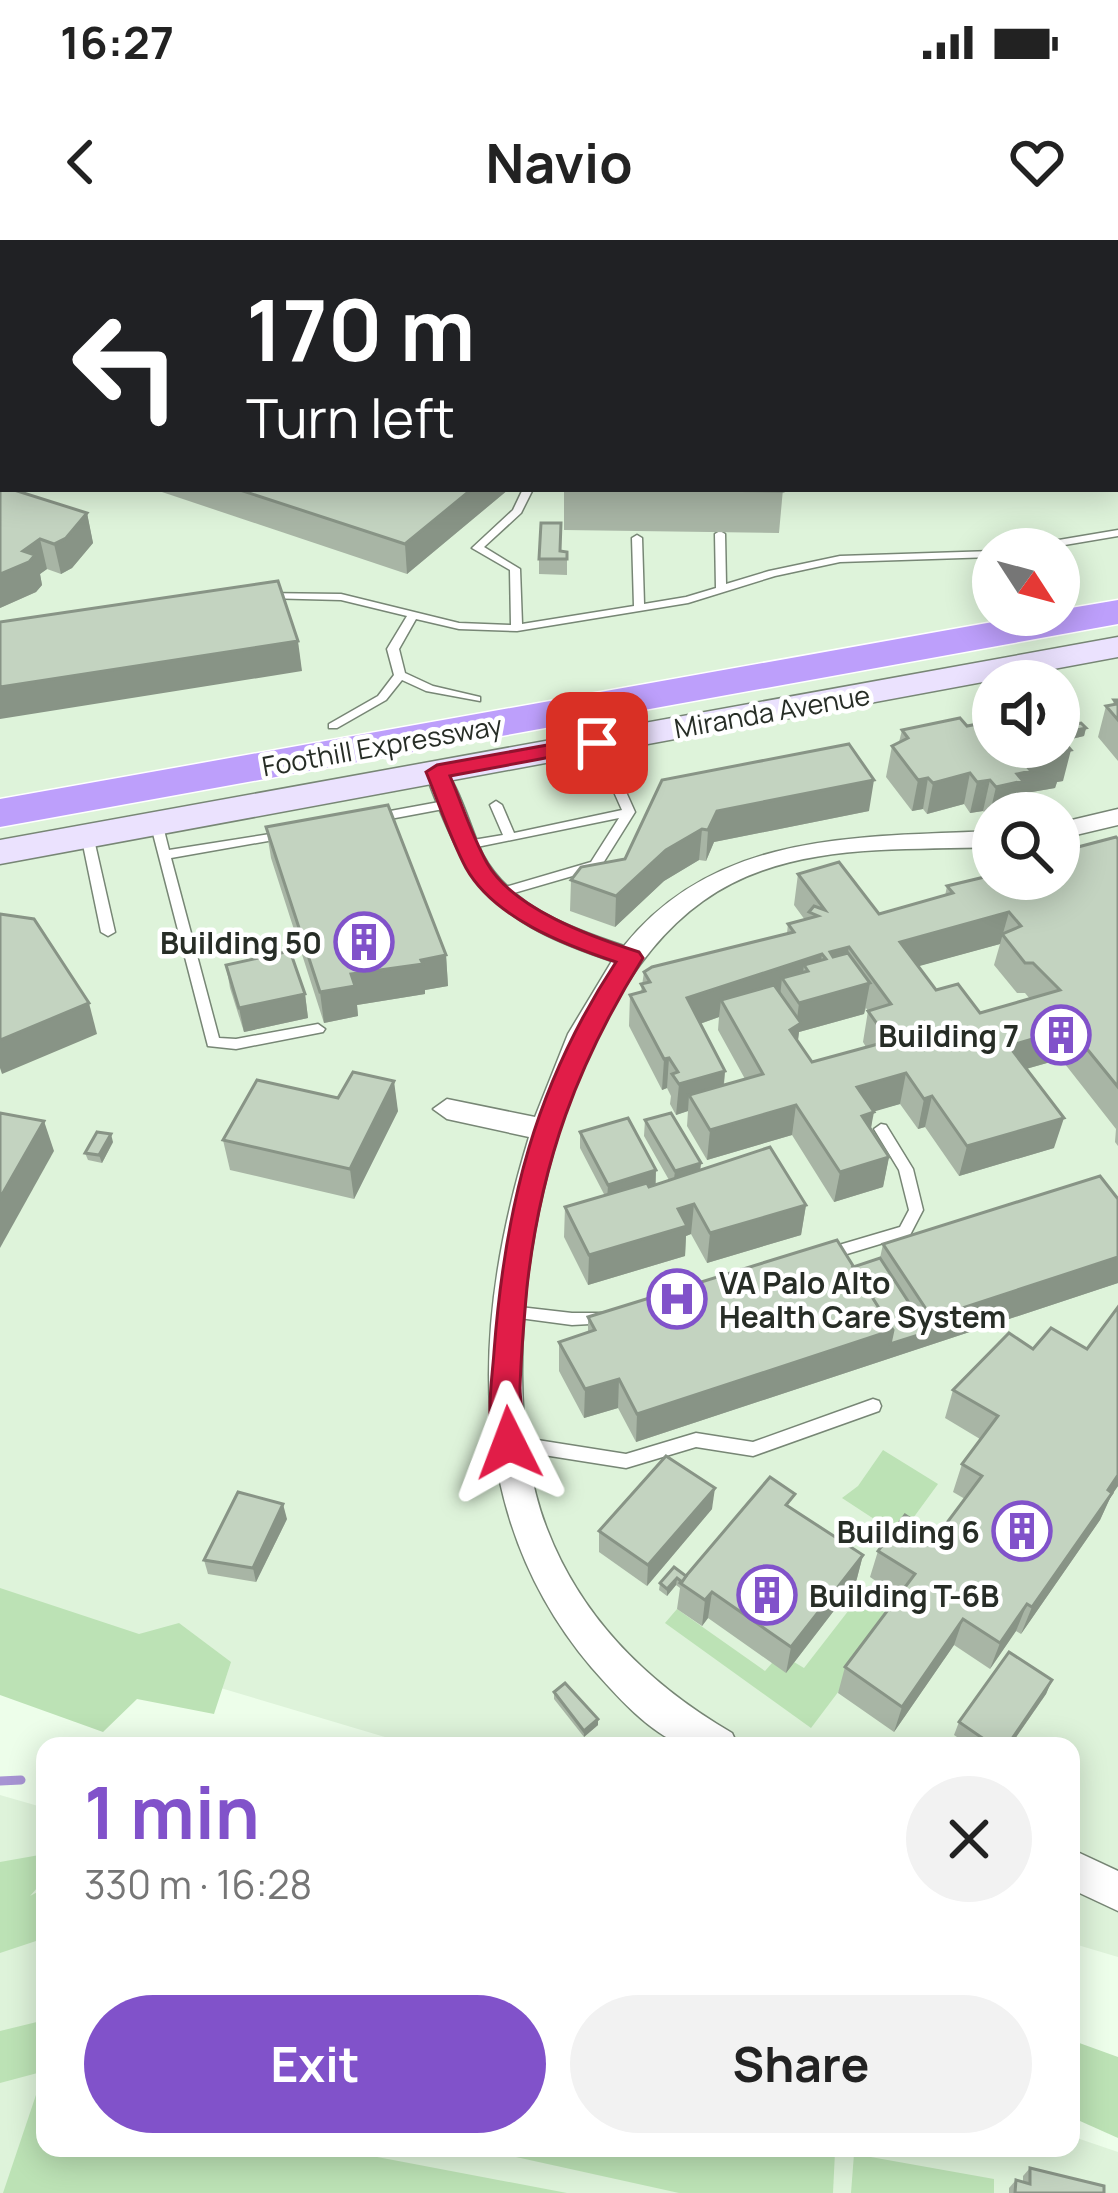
<!DOCTYPE html>
<meta charset="utf-8">
<style>
:root{--surface:#fff;--page:#f2f2f2;--text:#222;--muted:#767676;--accent:#8152ca}
body{margin:0;font-family:Manrope,sans-serif;background:var(--page);color:var(--text);height:100vh;display:flex;flex-direction:column;font-size:45px;white-space:nowrap}
*{box-sizing:border-box;margin:0}
p{font-size:39px;color:var(--muted)}
.icon{flex:none;width:66px;height:66px;fill:none;stroke:currentColor;stroke-width:2;stroke-linecap:round;stroke-linejoin:round}
.map{position:relative;flex:1;overflow:hidden}
.drawer{position:absolute;left:36px;top:1497px;width:1044px;height:420px;display:flex;flex-direction:column;background:var(--surface);border-radius:24px;box-shadow:0 6px 30px #0003}
.drawer>*{flex:none}
.banner{position:absolute;left:0px;top:0px;width:1119px;height:252px;box-shadow:0 6px 30px #0003;background:#202124;color:#fff;overflow:hidden}
.needle{width:78px;rotate:126deg}
.tools{position:absolute;left:972px;top:288px;display:grid;gap:24px}
.tools a{display:grid;place-items:center;width:108px;height:108px;border-radius:50%;background:var(--surface);box-shadow:0 6px 30px #0003;font-size:60px}
.pin{position:absolute;display:grid;place-items:center;width:102px;height:102px;color:#fff;margin:-51px;border-radius:24px;box-shadow:0 6px 18px #0006}
.me{position:absolute;width:132px;margin:-66px;rotate:357deg;stroke-linejoin:round;filter:drop-shadow(0 0 9px #0008)}
.turn{display:flex;align-items:center;gap:42px;height:252px;padding:0 48px;font-size:54px}
.turn .icon{width:156px;height:156px;stroke-width:2.5}
.turn b{display:block;font-size:84px;line-height:102px}
.round{display:grid;place-items:center;flex:none;width:126px;height:126px;border-radius:63px;background:var(--page)}
.summary{display:flex;align-items:center;justify-content:space-between;height:204px;padding:0 48px}
h1{font-size:72px;font-weight:700;line-height:90px;color:var(--accent)}
.button{display:flex;gap:24px;margin-top:auto;padding:24px 48px}
.button a{flex:1;height:138px;border-radius:72px;background:var(--accent);color:#fff;font-size:48px;font-weight:700;line-height:138px;text-align:center}
.button a+a{background:var(--page);color:var(--text)}
.status{display:flex;justify-content:space-between;align-items:center;height:84px;padding:0 60px;background:var(--surface);direction:ltr}
.status svg{height:33px;fill:currentColor}
header{display:flex;justify-content:space-between;align-items:center;height:156px;padding:0 48px;background:var(--surface);font-size:54px;font-weight:700}
.map>svg:first-child{display:block}
.built{fill:#def3da;fill-rule:evenodd}
.green{fill:#bce2b5}
.lines{fill:none;stroke-linecap:round;stroke-linejoin:round}
.stream{stroke:#a794d3;stroke-width:9}
.lane-casing{stroke:#778675;stroke-width:3}
.street-casing{stroke:#778675;stroke-width:3}
.secondary-casing{stroke:#778675;stroke-width:3}
.highway-casing{stroke:#fff;stroke-width:3}
.lane{fill:#fff;fill-rule:evenodd}
.street{fill:#fff;fill-rule:evenodd}
.secondary{fill:#ebe2fe;fill-rule:evenodd}
.highway{fill:#bd9ffb;fill-rule:evenodd}
.wall{fill:#a8b5a5;fill-rule:evenodd}
.shaded-wall{fill:#889486}
.building{fill:#c3d3c0;stroke:#889486;stroke-width:3;fill-rule:evenodd}
.route{fill:#e11d48;stroke:#92132f;stroke-width:3}
.labels{text-anchor:middle;dominant-baseline:central;stroke-width:9;stroke-linejoin:round;paint-order:stroke}
.far-street-label{font-size:27px;fill:#272d26;stroke:#fff}
.poi-label{font-size:30px;font-weight:bold;fill:#272d26;stroke:#fff;text-anchor:end}
</style>
<div class="status"><b>16:27</b><svg viewBox="0 0 49 12"><path d="M0 12V9h3v3zM5 12V6h3v6zM10 12V3h3v9zM15 12V0h3v12zM26 1h20v11H26zM47 4h2v5h-2z"/></svg></div>
<header><svg class="icon" aria-label="back" viewBox="0 0 24 24"><path d="M15 5l-7 7 7 7"/></svg>Navio<svg class="icon" aria-label="heart" viewBox="0 0 24 24"><path d="M12 20l-8-8c-3-5 5-10 8-4 3-6 11-1 8 4z"/></svg></header>
<div class="map">
<svg width="1118" height="1953" viewBox="0 0 1118 1953">
<rect width="100%" height="100%" fill="#edfeea"/>
<g class="built">
<path d="M 0,0 L 1118,0 L 1118,1717 L 1071,1703 L 1071,1506 L 415,1506 L 160,1430 L 0,1374 ZM 3,3 L 1116,3 L 1116,249 L 3,249 ZM 993,309 L 1059,309 L 1059,375 L 993,375 ZM 993,441 L 1059,441 L 1059,507 L 993,507 ZM 993,573 L 1059,573 L 1059,639 L 993,639 Z"/>
<polygon points="0,1555 45,1568 45,1908 1071,1908 1071,1896 1118,1912 1118,1953 0,1953"/>
</g>
<g class="green">
<polygon points="883,1210 938,1244 900,1296 842,1258 858,1246"/>
<polygon points="0,1348 139,1394 179,1383 231,1422 214,1474 137,1459 103,1492 0,1455"/>
<polygon points="866,1348 900,1370 811,1488 665,1383 677,1369 765,1431 772,1423 794,1422 804,1428"/>
<polygon points="45,1614 45,1639 30,1656 45,1648 45,1698 0,1713 0,1622"/>
<polygon points="45,1780 45,1831 0,1843 0,1791"/>
<polygon points="1071,1800 1118,1817 1118,1898 1071,1877"/>
<polygon points="37,1852 45,1854 45,1908 330,1908 567,1953 3,1953"/>
<polygon points="475,1908 813,1908 835,1912 833,1953 679,1953"/>
<polygon points="854,1914 994,1939 994,1953 851,1953"/>
</g>
<g class="lines">
<polyline class="stream" points="0,1541 21,1540"/>
<g class="lane-casing">
<g id="lane">
<rect x="1116" y="186" width="2" height="6"/>
<polygon points="523,249 533,249 521,273 484,307 520,329 522,384 634,366 632,298 637,295 642,298 644,364 686,357 716,348 715,294 720,291 725,294 726,344 769,331 840,316 993,311 993,317 840,322 775,336 688,363 517,391 459,389 416,379 399,409 405,433 433,446 480,457 480,461 426,451 402,440 386,460 337,488 329,488 329,484 378,456 394,435 387,409 407,376 341,360 264,358 260,357 260,353 341,354 459,383 511,385 510,330 472,308 513,270"/>
<polygon points="1118,290 1118,296 1041,309 1018,309 1023,306"/>
<polygon points="616,539 622,543 635,572 600,628 500,657 494,653 495,650 591,622 619,578 467,609 461,605 467,601 503,595 490,565 496,561 502,565 514,593 622,570 610,543"/>
<polygon points="450,560 456,564 454,567 374,582 368,578 374,574"/>
<polygon points="156,578 162,582 169,610 289,591 289,597 285,598 171,618 219,798 236,799 318,784 325,789 323,792 236,809 208,806 150,582"/>
<polygon points="87,591 93,595 115,692 108,696 101,692 81,595"/>
<polygon points="881,884 886,885 913,929 923,970 910,995 827,1020 822,1018 819,1014 822,1010 900,987 909,970 899,930 874,889"/>
<polygon points="511,1066 572,1073 614,1073 616,1077 614,1081 608,1083 572,1085 505,1076 503,1072 505,1068"/>
<polygon points="873,1159 879,1161 881,1166 879,1171 753,1216 696,1207 626,1228 512,1210 506,1208 504,1203 506,1198 512,1196 626,1214 696,1193 753,1202"/>
</g>
</g>
<g class="street-casing">
<g id="street">
<path d="M 437,525 C 456,531 472,595 483,615 C 511,667 572,689 624,706 C 716,591 859,597 993,591 L 993,607 C 895,611 787,601 703,661 C 550,769 481,1120 547,1289 C 582,1380 650,1445 732,1493 L 738,1506 C 721,1506 698,1510 683,1505 C 649,1493 615,1454 592,1428 C 461,1274 473,1080 529,897 L 447,879 L 433,869 L 447,859 L 535,877 L 568,794 L 612,721 C 492,681 468,648 425,532 Z"/>
<polygon points="1118,569 1118,585 1059,599 1059,583"/>
<polygon points="1071,1609 1118,1631 1118,1671 1071,1649"/>
</g>
</g>
<g class="secondary-casing">
<polygon id="secondary" points="1118,397 1118,417 0,624 0,600"/>
</g>
<g class="highway-casing">
<polygon id="highway" points="1118,360 1118,384 0,587 0,559 1032,375 1059,375 1059,370"/>
</g>
<use href="#lane" class="lane"/>
<use href="#street" class="street"/>
<use href="#secondary" class="secondary"/>
<use href="#highway" class="highway"/>
</g>
<g class="wall">
<polygon points="0,0 268,0 268,3 3,3 3,32 0,34"/>
<polygon points="448,0 561,0 556,3 460,3"/>
<polygon points="655,0 841,0 840,3 650,3"/>
<polygon points="1074,0 1118,0 1118,166 1116,166 1116,3 1074,3"/>
<polygon points="0,246 87,273 93,303 72,328 61,334 47,329 40,334 42,345 36,352 0,368"/>
<polygon points="153,249 509,249 407,334"/>
<polygon points="564,249 783,249 779,293 564,290"/>
<polygon points="561,311 567,312 567,335 539,334 539,319"/>
<polygon points="1114,460 1118,460 1118,521 1098,497 1106,466 1113,465"/>
<polygon points="993,471 993,507 1059,487 1086,488 1084,496 1063,501 1063,541 1057,542 1055,548 1026,553 1024,562 1018,563 1016,572 993,573 993,577 989,577 983,571 970,573 964,564 927,574 923,569 912,571 886,537 892,506 899,502 902,490 974,485 976,474"/>
<polygon points="662,540 869,571 714,602 706,621 699,620 664,641 615,687 570,671 571,640 625,619"/>
<polygon points="266,587 446,715 448,746 425,750 425,754 357,765 358,776 324,783 271,618"/>
<path d="M 1118,599 L 1118,906 L 1115,902 L 1116,889 L 1061,819 L 1026,829 L 1054,908 L 959,936 L 925,887 L 918,889 L 900,864 L 873,871 L 871,889 L 889,917 L 883,947 L 834,962 L 792,895 L 707,920 L 687,886 L 688,871 L 676,875 L 670,864 L 671,856 L 667,848 L 662,850 L 629,786 L 630,755 L 641,752 L 644,732 L 787,693 L 788,684 L 805,680 L 794,665 L 798,634 L 879,674 L 945,656 L 947,646 L 993,639 ZM 1000,704 L 994,725 L 1017,753 L 1025,753 L 1030,759 L 980,773 L 936,750 L 918,726 ZM 866,768 L 868,771 L 863,802 L 866,807 L 812,822 L 798,801 L 799,792 L 864,774 ZM 719,777 L 718,790 L 745,839 L 724,845 L 725,831 L 700,784 Z"/>
<polygon points="226,725 305,754 308,778 244,792 230,748"/>
<polygon points="398,871 354,959 230,930 223,900"/>
<polygon points="645,880 701,923 700,930 806,965 801,995 707,1023 691,994 686,996 685,1016 588,1045 564,997 565,967 605,956 580,908 580,892 656,930 656,944 669,940 644,896"/>
<polygon points="113,902 102,923 88,920 85,913"/>
<polygon points="883,1004 1118,1043 636,1202 618,1168 584,1178 559,1131 559,1102 588,1092 588,1077 853,1027 880,1018"/>
<polygon points="1118,1067 1118,1246 1111,1256 1100,1280 1021,1394 1016,1391 990,1429 954,1405 894,1492 838,1453 845,1427 898,1356 870,1337 878,1311 937,1296 965,1259 953,1252 962,1224 980,1199 945,1178 953,1150 1033,1109 1087,1109"/>
<polygon points="712,1269 647,1346 599,1312 599,1291"/>
<polygon points="792,1269 863,1315 856,1342 786,1433 708,1378 702,1386 677,1369 680,1348 676,1345 667,1356 659,1350 660,1343 686,1336"/>
<polygon points="287,1279 256,1342 208,1334 204,1320"/>
<polygon points="1052,1440 1046,1454 1010,1506 970,1506 954,1495 959,1482"/>
<polygon points="554,1452 598,1479 598,1485 584,1497 554,1459"/>
<polygon points="1030,1928 1104,1953 1009,1953 1009,1948 1016,1940 1023,1942 1023,1936"/>
</g>
<g class="shaded-wall">
<polygon points="19,0 53,0 53,3 14,3"/>
<rect x="239" y="0" width="29" height="3"/>
<polygon points="537,0 561,0 556,3 537,3"/>
<polygon points="3,9 3,32 0,34 0,10"/>
<polygon points="472,249 509,249 407,334 405,304"/>
<polygon points="87,273 93,303 72,328 61,334 54,304"/>
<polygon points="40,299 47,329 40,334 42,345 36,352 0,368 0,334 23,311"/>
<polygon points="298,401 302,431 0,479 0,447"/>
<polygon points="1086,488 1084,496 1059,502 1059,494"/>
<polygon points="1071,510 1063,541 1057,542 1055,548 1026,553 1024,562 1018,563 1016,572 993,573 993,577 989,577 996,547 1017,534 1024,523"/>
<polygon points="970,533 964,564 927,574 933,543"/>
<polygon points="928,538 923,569 912,571 918,540"/>
<polygon points="874,540 869,571 714,602 706,621 708,590 717,571"/>
<polygon points="990,540 983,571 970,573 977,542"/>
<polygon points="702,589 699,620 664,641 615,687 616,656 666,610"/>
<polygon points="1009,672 1000,704 894,733 900,702"/>
<polygon points="849,707 844,738 830,712"/>
<polygon points="822,714 818,745 804,725 801,750 782,738 780,757 721,760 719,777 685,789 687,758"/>
<polygon points="446,715 448,746 425,750 425,754 357,765 358,776 324,783 320,752 351,734"/>
<polygon points="870,743 864,774 799,792 796,814 790,790 796,787 799,763"/>
<polygon points="305,754 308,778 244,792 239,768"/>
<polygon points="89,763 97,794 2,834 0,828 0,800"/>
<polygon points="1070,788 1061,819 1001,836 1009,806"/>
<polygon points="669,818 667,848 662,850 664,819"/>
<polygon points="725,831 722,861 689,855 688,871 676,875 679,844"/>
<polygon points="906,833 900,864 852,878 857,847"/>
<polygon points="394,841 398,871 354,959 350,929"/>
<polygon points="932,856 925,887 918,889 924,859"/>
<polygon points="796,865 792,895 707,920 710,890"/>
<polygon points="874,872 868,903 862,876"/>
<polygon points="1064,878 1054,908 959,936 967,906"/>
<polygon points="44,881 54,911 0,1008 0,958"/>
<polygon points="111,894 113,902 102,923 99,915"/>
<polygon points="889,917 883,947 834,962 840,932"/>
<polygon points="701,923 699,939 673,947 675,931"/>
<polygon points="656,930 655,946 607,960 608,945"/>
<polygon points="694,964 691,994 686,996 685,1016 588,1045 589,1015 678,969"/>
<polygon points="806,965 801,995 707,1023 710,993"/>
<polygon points="1118,1017 1118,1043 636,1202 637,1174 893,1090 928,1092 932,1078"/>
<polygon points="619,1139 618,1168 584,1178 585,1149"/>
<polygon points="1118,1235 1118,1246 1111,1256 1100,1280 1021,1394 1032,1367"/>
<polygon points="715,1248 712,1269 647,1346 648,1325"/>
<polygon points="283,1264 287,1279 256,1342 253,1328"/>
<polygon points="863,1315 856,1342 786,1433 791,1407"/>
<polygon points="677,1338 676,1345 667,1356 667,1349"/>
<polygon points="712,1352 708,1378 702,1386 705,1360"/>
<polygon points="1027,1364 1016,1391 990,1429 1000,1403"/>
<polygon points="963,1379 954,1405 894,1492 902,1467"/>
<polygon points="1052,1440 1046,1454 1010,1506 1007,1506"/>
<polygon points="598,1479 598,1485 584,1497 584,1491"/>
</g>
<g class="building">
<polygon points="0,0 19,0 14,3 3,3 3,9 0,10"/>
<polygon points="72,0 123,0 118,3 66,3"/>
<polygon points="136,0 213,0 224,3 130,3"/>
<polygon points="655,0 687,0 697,3 650,3"/>
<polygon points="773,0 830,0 827,3 786,3"/>
<polygon points="1079,0 1118,0 1118,18 1116,18 1116,3 1081,3"/>
<rect x="1116" y="27" width="2" height="27"/>
<rect x="1116" y="73" width="2" height="52"/>
<polygon points="0,246 3,247 3,249 11,249 87,273 66,298 54,304 40,299 23,311 35,315 29,322 0,334"/>
<polygon points="237,249 472,249 405,304"/>
<polygon points="600,249 783,249 783,251"/>
<polygon points="541,283 561,283 560,311 567,312 567,319 539,319"/>
<polygon points="278,341 298,401 0,447 0,382"/>
<polygon points="1114,460 1118,460 1118,480 1106,466 1117,464"/>
<polygon points="993,471 993,479 982,479 976,474"/>
<polygon points="960,478 967,486 993,481 993,507 1059,507 1059,496 1071,510 1059,512 1063,517 1024,523 1031,531 1017,534 1023,541 996,547 990,540 977,542 970,533 933,543 928,538 918,540 892,506 908,498 902,490"/>
<polygon points="1081,483 1086,488 1059,494 1059,487"/>
<polygon points="849,504 874,540 717,571 708,590 702,589 666,610 616,656 571,640 581,627 625,619 662,540"/>
<polygon points="388,565 446,715 421,720 423,724 351,734 355,746 320,752 266,587"/>
<path d="M 1116,597 L 1118,599 L 1118,847 L 1070,788 L 1009,806 L 1064,878 L 967,906 L 932,856 L 924,859 L 906,833 L 857,847 L 874,872 L 862,876 L 889,917 L 840,932 L 796,865 L 710,890 L 689,855 L 763,834 L 721,760 L 774,745 L 801,783 L 790,790 L 812,822 L 889,801 L 868,771 L 891,764 L 849,707 L 830,712 L 833,717 L 848,713 L 870,743 L 799,763 L 782,738 L 808,731 L 804,725 L 826,719 L 822,714 L 687,758 L 725,831 L 679,844 L 672,834 L 678,832 L 669,818 L 664,819 L 630,755 L 645,751 L 641,744 L 650,742 L 644,732 L 652,727 L 794,692 L 788,684 L 818,676 L 809,672 L 814,666 L 825,670 L 798,634 L 839,622 L 879,674 L 953,653 L 947,646 L 993,635 L 993,639 L 1059,639 L 1059,612 ZM 1009,672 L 1021,686 L 1002,694 L 1025,723 L 1033,723 L 1060,750 L 980,773 L 958,744 L 936,750 L 900,702 Z"/>
<polygon points="0,674 34,679 89,763 0,800"/>
<polygon points="290,711 305,754 239,768 226,725"/>
<polygon points="353,832 394,841 350,929 223,900 257,840 338,858"/>
<polygon points="0,873 44,881 0,958"/>
<polygon points="671,873 701,923 675,931 645,880"/>
<polygon points="628,878 656,930 608,945 580,892"/>
<polygon points="97,892 111,894 99,915 85,913"/>
<polygon points="770,907 806,965 710,993 694,964 678,969 687,986 589,1015 565,967 647,943 649,947"/>
<polygon points="1100,936 1118,959 1118,1017 932,1078 883,1004"/>
<polygon points="837,1000 893,1090 637,1174 619,1139 585,1149 559,1102 595,1090 588,1077"/>
<polygon points="880,1018 928,1092 890,1104 893,1090 853,1027"/>
<polygon points="1118,1067 1118,1235 1108,1250 1112,1253 1032,1367 1027,1364 1000,1403 963,1379 902,1467 845,1427 915,1334 878,1311 905,1275 937,1296 982,1236 962,1224 998,1176 953,1150 1009,1093 1033,1109 1051,1088 1087,1109"/>
<polygon points="666,1216 715,1248 648,1325 599,1291"/>
<polygon points="770,1237 795,1254 786,1265 863,1315 791,1407 712,1352 705,1360 680,1343"/>
<polygon points="238,1252 283,1264 253,1328 204,1320"/>
<polygon points="674,1327 686,1336 682,1342 677,1338 667,1349 660,1343"/>
<polygon points="1009,1412 1052,1440 1007,1506 994,1506 959,1482"/>
<polygon points="565,1443 598,1479 584,1491 554,1452"/>
<polygon points="1030,1928 1104,1946 1104,1953 1015,1953 1016,1940 1030,1944"/>
</g>
<path class="route" d="M 597,496 L 604,498 L 604,507 L 450,536 C 462,564 472,596 487,623 C 513,669 592,697 639,712 L 643,718 C 577,824 541,922 527,1047 C 524,1080 521,1115 520,1148 C 520,1169 529,1193 519,1212 L 509,1216 L 498,1212 C 484,1184 492,1142 494,1112 C 505,966 535,845 616,722 C 565,705 494,678 466,628 C 450,598 439,563 426,532 L 437,525 Z"/>
<defs>
<g id="building-ring" transform="scale(3)"><circle r="9.5" fill="#fff" stroke="#8152ca" stroke-width="1.5"/><path d="M-4-6H4V6H1V3H-1V6H-4ZM-2.5-4.3h1.7v1.8h-1.7ZM.8-4.3h1.7v1.8H.8ZM-2.5-1h1.7V.8h-1.7ZM.8-1h1.7V.8H.8Z" fill="#8152ca"/></g>
<g id="hospital-ring" transform="scale(3)"><circle r="9.5" fill="#fff" stroke="#8152ca" stroke-width="1.5"/><path d="M-5-5h3v3.5h4V-5h3V5h-3V1.5h-4V5h-3Z" fill="#8152ca"/></g>
</defs>
<g fill-rule="evenodd">
<use href="#building-ring" x="364" y="702"/>
<use href="#building-ring" x="1061" y="795"/>
<use href="#hospital-ring" x="677" y="1059"/>
<use href="#building-ring" x="1022" y="1291"/>
<use href="#building-ring" x="767" y="1355"/>
</g>
<g class="labels">
<g class="far-street-label">
<text transform="translate(772 471) rotate(-10)">Miranda Avenue</text>
<text transform="translate(382 505) rotate(-10)">Foothill Expressway</text>
</g>
<g class="poi-label">
<text x="322" y="702">Building 50</text>
<text x="1019" y="795">Building 7</text>
<text x="719" y="1042" text-anchor="start">VA Palo Alto<tspan x="719" dy="34">Health Care System</tspan></text>
<text x="980" y="1291">Building 6</text>
<text x="809" y="1355" text-anchor="start">Building T-6B</text>
</g>
</g>
</svg>
<div class="tools">
<a><svg class="needle" viewBox="-14 -14 28 28"><path d="M0-13l5 13h-10z" fill="#e53935"/><path d="M0 13l5-13h-10z" fill="#767676"/></svg></a>
<a><svg class="icon" aria-label="sound" viewBox="0 0 24 24"><path d="M4 9h4l5-4v14l-5-4H4zM17 9q2 3 0 6"/></svg></a>
<a><svg class="icon" aria-label="search" viewBox="0 0 24 24"><circle cx="10" cy="10" r="6"/><path d="M15 15l6 6"/></svg></a>
</div>
<div class="pin" style="left:597px;top:503px;background:#d93025"><svg class="icon" aria-label="arrive" viewBox="0 0 24 24"><path d="M6 21V4h12l-3 4 3 4H6"/></svg></div>
<svg class="me" style="left:509px;top:1203px" viewBox="-20 -20 40 40"><path d="M0-17L14 15 0 8-14 15z" fill="#e11d48" stroke="#fff" stroke-width="4"/></svg>
<div class="banner">
<div class="turn"><svg class="icon" aria-label="left" viewBox="0 0 24 24"><path d="M17 20v-9H6M10 6l-5 5 5 5"/></svg><div><b>170 m</b>Turn left</div></div>
</div>
<section class="drawer">
<div class="summary"><div><h1>1 min</h1><p>330 m · 16:28</p></div><a class="round"><svg class="icon" aria-label="close" viewBox="0 0 24 24"><path d="M6 6l12 12M18 6L6 18"/></svg></a></div>
<div class="button"><a>Exit</a><a>Share</a></div>
</section>
</div>
